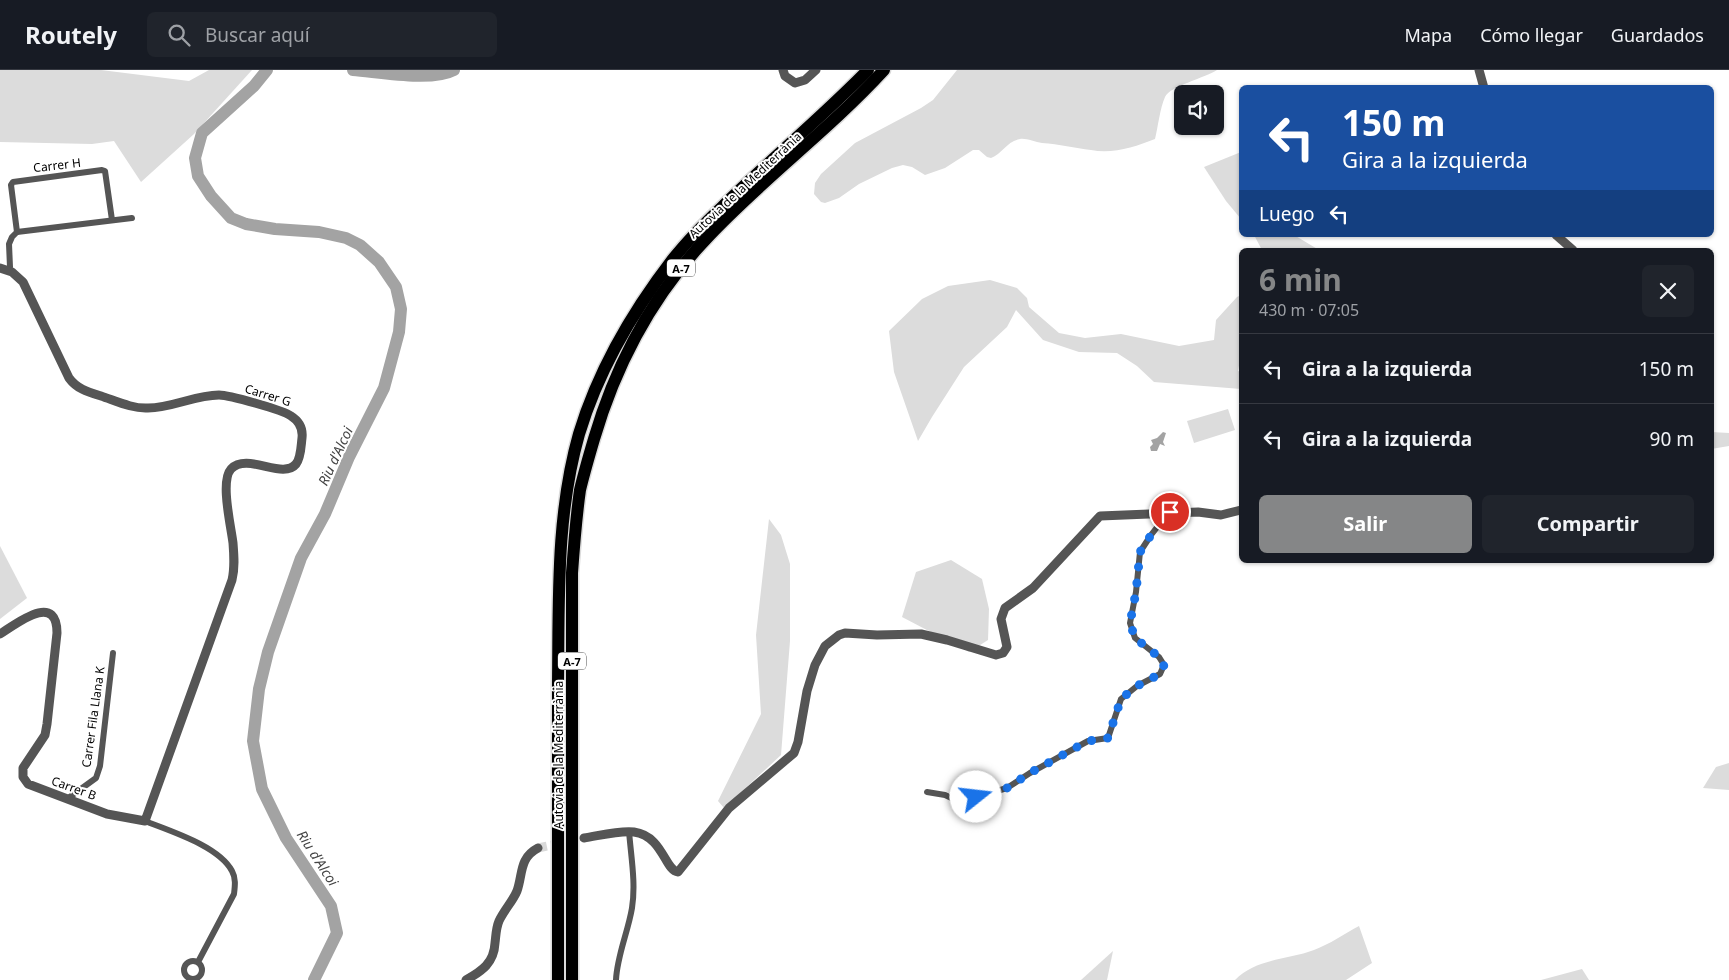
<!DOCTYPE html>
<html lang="es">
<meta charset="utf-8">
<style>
:root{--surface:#171b24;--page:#20242c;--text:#f1f3f6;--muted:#9ea1a6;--line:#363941;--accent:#858687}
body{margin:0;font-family:"Noto Sans",sans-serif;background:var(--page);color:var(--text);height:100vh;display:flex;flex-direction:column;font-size:19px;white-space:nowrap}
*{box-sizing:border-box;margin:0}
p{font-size:16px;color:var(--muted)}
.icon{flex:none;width:28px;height:28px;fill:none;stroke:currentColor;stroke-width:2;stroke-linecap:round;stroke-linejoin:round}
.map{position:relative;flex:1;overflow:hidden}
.drawer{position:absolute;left:1239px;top:178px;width:475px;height:315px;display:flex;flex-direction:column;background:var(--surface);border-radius:8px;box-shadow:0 1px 4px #0004}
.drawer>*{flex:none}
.banner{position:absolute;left:1239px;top:15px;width:475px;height:152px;border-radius:8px;box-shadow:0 1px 4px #0004;background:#1a4fa0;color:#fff;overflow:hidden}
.controls{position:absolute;left:1174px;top:15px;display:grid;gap:10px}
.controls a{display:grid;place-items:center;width:50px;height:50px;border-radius:8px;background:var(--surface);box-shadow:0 1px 4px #0004;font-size:25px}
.pin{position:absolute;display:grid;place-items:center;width:42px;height:42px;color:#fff;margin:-21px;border:2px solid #fff;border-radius:50%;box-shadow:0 1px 5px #0007}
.me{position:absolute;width:55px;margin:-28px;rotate:74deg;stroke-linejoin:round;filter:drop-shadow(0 0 4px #0008)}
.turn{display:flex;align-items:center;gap:18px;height:105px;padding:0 20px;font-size:22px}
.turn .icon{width:65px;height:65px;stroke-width:2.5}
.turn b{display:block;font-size:35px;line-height:42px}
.then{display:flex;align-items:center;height:48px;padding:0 20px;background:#0003;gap:10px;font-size:19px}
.round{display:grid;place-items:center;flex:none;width:52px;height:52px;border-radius:8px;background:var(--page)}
.head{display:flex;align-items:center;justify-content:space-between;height:85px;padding:0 20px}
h1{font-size:30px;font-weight:700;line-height:38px;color:var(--accent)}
.cta{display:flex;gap:10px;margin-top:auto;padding:10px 20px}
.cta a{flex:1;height:58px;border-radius:8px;background:var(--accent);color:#fff;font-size:20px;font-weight:700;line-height:58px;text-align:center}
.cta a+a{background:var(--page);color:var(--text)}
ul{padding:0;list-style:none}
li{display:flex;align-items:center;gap:15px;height:70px;padding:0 20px;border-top:1px solid var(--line)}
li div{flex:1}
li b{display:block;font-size:19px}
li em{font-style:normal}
header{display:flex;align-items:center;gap:30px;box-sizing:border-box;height:70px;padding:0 25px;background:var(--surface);border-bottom:1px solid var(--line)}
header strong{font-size:24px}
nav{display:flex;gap:28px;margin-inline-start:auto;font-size:18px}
.search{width:350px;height:45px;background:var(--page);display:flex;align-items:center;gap:12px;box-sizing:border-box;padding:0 18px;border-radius:8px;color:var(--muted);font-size:19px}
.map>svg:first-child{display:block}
.green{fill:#dcdcdc}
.water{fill:#a3a3a3}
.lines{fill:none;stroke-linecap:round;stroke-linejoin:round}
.river{stroke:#a3a3a3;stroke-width:12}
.tertiary-tunnel{stroke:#d9d9d9;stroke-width:9;stroke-dasharray:9 4.5;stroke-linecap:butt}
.motorway-casing{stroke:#dbdbdb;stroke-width:15}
.minor{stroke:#555;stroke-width:6}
.tertiary{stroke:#555;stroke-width:9}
.motorway{stroke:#000;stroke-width:12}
.route{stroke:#1a73e8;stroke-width:9;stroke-dasharray:0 16.2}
.labels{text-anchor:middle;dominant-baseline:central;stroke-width:4;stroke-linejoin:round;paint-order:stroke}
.shield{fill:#fff;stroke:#4c4c4c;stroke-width:1}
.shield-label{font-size:11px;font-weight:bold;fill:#000}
.street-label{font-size:12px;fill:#000;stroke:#fff}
.water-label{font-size:14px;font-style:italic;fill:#444;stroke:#fff}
</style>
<header>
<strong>Routely</strong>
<div class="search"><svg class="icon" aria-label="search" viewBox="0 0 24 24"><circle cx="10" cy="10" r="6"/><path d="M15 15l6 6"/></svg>Buscar aquí</div>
<nav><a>Mapa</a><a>Cómo llegar</a><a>Guardados</a></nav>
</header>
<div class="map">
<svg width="1729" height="910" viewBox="0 0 1729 910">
<rect width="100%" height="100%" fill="#fff"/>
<g class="green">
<polygon points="0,0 101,0 189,11 209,0 252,0 194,64 141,112 114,71 92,74 0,72"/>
<path d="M 957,0 L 1217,0 C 1205,8 1170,16 1165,27 C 1160,38 1158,57 1155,69 C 1135,77 1113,84 1091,80 C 1075,78 1059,74 1042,73 C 1035,72 1026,68 1020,69 C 1007,71 1002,84 991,88 L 987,87 L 979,80 L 973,80 L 945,98 L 925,105 L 912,97 L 903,95 L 892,98 L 859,114 L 839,128 L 825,133 L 821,132 L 814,124 L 815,113 L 821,104 L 855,73 L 921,38 L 933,30 Z"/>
<polygon points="1241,82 1241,149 1226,131 1204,97"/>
<polygon points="1254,165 1294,165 1319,180 1262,180"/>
<polygon points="990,210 1017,218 1027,228 1029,237 1059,263 1085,268 1121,264 1179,276 1214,270 1216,250 1237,227 1241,225 1241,285 1238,301 1241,302 1241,319 1154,312 1137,296 1117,283 1079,282 1043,270 1016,240 1007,257 964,297 932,347 918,371 894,302 889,261 922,229 948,216"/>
<polygon points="1228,339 1235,360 1194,373 1187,351"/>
<polygon points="1711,362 1729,363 1729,376 1711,379"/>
<polygon points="769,449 781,465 790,494 790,571 781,685 724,738 718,731 761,644 756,565"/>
<polygon points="0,476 27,528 0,549"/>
<polygon points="951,490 982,509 989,539 988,570 969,582 902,547 916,502"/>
<polygon points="1729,693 1729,720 1703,718 1716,697"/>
<path d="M 1359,856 L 1372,893 L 1346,910 L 1235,910 C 1256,888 1288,890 1314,880 C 1330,874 1344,864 1359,856 Z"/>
<polygon points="1113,881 1107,910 1081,910"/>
<polygon points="1582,899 1589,910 1541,910"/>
</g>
<polygon class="water" points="1163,362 1166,363 1163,372 1165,376 1160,374 1157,381 1151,381 1150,377 1153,374 1151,370 1157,368"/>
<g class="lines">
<g class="river">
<polyline points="267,0 254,16 202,63 195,88 198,106 211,126 231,148 246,154 275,159 319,162 346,168 360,175 379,192 396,217 401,239 399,262 384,318 349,387 325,444 301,488 268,582 259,619 253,671 262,719 286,768 331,836 337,863 314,910"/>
<path d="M 353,0 C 379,2 432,12 454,0"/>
</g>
<polyline class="tertiary-tunnel" points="538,778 577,770"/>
<g class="motorway-casing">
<g id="motorway">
<path d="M 558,910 C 558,811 558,712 558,613 C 559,529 556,445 579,364 C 598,301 633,241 673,189 C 688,170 705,153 722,137 C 770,90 821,48 868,0"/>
<path d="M 572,910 L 572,503 C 574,475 576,448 580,420 C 584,403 589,386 594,369 C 616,294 652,226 706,169 C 762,109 828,61 884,0"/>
</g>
</g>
<g class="minor">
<polyline points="17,162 132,148"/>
<polyline points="8,200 10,197 9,174 12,167 17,162 11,115 13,112 102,100 105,101 112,150"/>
<polyline points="927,722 945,725 960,732 1007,718 1030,703 1088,671 1108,668 1121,629 1137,616 1160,604 1164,595 1159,587 1135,568 1130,553 1136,522 1140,482 1151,465 1169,442"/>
<polyline points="67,729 96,708 100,696 113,583"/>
<path d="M 145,751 C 170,761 219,776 232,801 C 236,808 235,816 234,824 L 198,892"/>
<circle cx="193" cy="900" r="9"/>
<path d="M 616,910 C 617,886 628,862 632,838 C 636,813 631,787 629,761"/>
</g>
<g class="tertiary">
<polyline points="783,0 785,6 795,13 805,10 816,0"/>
<polyline points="1479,0 1484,18"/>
<polyline points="1556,165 1573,180"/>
<path d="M 0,198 L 12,202 L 23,212 L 69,308 C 77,319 88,322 101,326 C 116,331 133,339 148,338 C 172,338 195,325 219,325 C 229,325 283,340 291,346 C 299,351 303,359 302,368 C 301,376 301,388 296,394 C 283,410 247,382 231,399 C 220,411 231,456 233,473 C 234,486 235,498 232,510 L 145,751 L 107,744 L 28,714 L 23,707 L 23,698 L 45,665 L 47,654 L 57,563 C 57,521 16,554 0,564"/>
<path d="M 584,768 C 598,766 620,760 634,762 C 663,766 665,801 678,802 L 729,738 L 794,683 L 798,672 L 807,621 L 815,595 L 825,576 L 839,565 L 845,563 L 877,565 L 921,564 L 947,570 L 996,585 L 1003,583 L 1007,577 L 1001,549 L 1005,538 L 1033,518 L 1100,446 L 1198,442 L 1221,445 L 1241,440"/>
<path d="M 466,910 C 482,901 494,893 495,873 C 496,865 496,858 499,851 C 504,840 513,831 517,821 C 523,804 519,788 538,778"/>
</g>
<use href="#motorway" class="motorway"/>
</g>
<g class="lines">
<polyline class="route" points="976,727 1007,718 1030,703 1088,671 1108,668 1121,629 1137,616 1160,604 1164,595 1159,587 1135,568 1130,553 1136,522 1140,482 1151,465 1170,442"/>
</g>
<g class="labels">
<g class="shield">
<rect x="667" y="189.5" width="28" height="17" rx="4"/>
<rect x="558" y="582.5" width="28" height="17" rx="4"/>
</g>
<g class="shield-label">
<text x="681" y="198">A-7</text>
<text x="572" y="591">A-7</text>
</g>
<g class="street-label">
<text transform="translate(57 95) rotate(-7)">Carrer H</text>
<text transform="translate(745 115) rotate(-43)">Autovia de la Mediterrània</text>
<text transform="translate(268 325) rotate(17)">Carrer G</text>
<text transform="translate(93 647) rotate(-82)">Carrer Fila Llana K</text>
<text transform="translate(558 685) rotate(-90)">Autovia de la Mediterrània</text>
<text transform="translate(74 718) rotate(20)">Carrer B</text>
</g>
<g class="water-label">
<text transform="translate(335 386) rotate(-65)">Riu d'Alcoi</text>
<text transform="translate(318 788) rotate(57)">Riu d'Alcoi</text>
</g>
</g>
</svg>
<div class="controls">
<a><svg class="icon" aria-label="sound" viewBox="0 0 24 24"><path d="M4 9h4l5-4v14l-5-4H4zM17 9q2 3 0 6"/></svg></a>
</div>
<div class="pin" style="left:1170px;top:442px;background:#d93025"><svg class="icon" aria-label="arrive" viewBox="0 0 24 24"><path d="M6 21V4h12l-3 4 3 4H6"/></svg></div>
<svg class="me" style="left:976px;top:727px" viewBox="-20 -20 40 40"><circle r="19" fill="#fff"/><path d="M0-13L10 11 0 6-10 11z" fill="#1a73e8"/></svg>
<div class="banner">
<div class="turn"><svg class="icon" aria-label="left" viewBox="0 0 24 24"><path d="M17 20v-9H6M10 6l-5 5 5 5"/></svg><div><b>150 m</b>Gira a la izquierda</div></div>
<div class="then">Luego<svg class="icon" aria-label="left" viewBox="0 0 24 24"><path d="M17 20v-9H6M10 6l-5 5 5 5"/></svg></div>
</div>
<section class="drawer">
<div class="head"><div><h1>6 min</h1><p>430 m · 07:05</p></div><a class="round"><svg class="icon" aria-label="close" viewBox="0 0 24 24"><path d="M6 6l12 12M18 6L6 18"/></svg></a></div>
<ul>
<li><svg class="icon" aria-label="left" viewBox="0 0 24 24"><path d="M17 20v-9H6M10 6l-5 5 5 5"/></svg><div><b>Gira a la izquierda</b></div><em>150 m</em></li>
<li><svg class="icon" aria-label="left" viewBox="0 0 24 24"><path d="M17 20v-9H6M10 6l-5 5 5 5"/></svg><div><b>Gira a la izquierda</b></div><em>90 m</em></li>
</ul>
<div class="cta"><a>Salir</a><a>Compartir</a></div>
</section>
</div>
